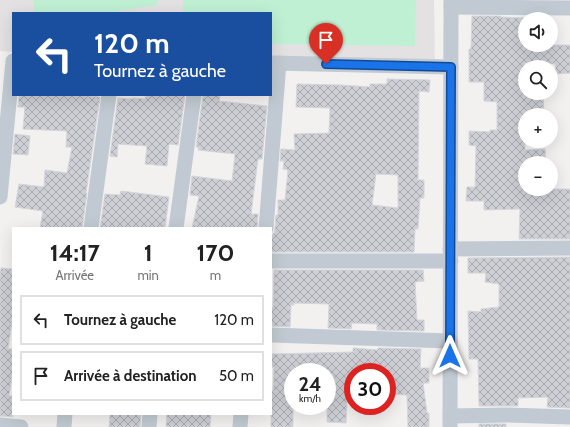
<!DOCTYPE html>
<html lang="fr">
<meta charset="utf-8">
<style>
:root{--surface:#fff;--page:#f6f6f6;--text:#222;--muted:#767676;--line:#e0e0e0}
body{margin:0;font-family:Cabin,sans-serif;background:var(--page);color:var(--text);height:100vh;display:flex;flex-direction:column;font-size:15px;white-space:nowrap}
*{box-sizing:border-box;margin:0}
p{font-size:13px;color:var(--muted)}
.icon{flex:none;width:22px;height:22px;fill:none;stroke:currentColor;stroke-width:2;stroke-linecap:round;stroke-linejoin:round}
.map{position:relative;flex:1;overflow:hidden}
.sheet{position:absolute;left:12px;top:227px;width:260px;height:188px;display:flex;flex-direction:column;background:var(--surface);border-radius:0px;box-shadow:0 4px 16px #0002}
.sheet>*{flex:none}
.banner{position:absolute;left:12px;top:12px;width:260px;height:84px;border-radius:0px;box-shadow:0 4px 16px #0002;background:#1a4fa0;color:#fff;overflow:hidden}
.fabs{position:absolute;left:518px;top:12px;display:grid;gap:8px}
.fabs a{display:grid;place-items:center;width:40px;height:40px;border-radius:50%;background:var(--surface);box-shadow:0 4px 16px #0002;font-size:20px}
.speed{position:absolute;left:284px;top:363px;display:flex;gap:8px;font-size:20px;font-weight:700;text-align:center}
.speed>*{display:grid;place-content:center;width:52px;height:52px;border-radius:50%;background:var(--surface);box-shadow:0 4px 16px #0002;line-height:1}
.speed small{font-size:10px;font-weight:400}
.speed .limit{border:6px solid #d22;background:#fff;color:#111}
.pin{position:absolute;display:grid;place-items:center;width:34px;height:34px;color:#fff;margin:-41px -17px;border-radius:50% 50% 50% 0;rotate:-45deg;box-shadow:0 0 4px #0007}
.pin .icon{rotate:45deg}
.me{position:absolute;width:44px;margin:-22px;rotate:0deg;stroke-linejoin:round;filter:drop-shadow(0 0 3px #0008)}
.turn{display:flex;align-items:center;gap:14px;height:84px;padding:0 16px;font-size:18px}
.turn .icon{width:52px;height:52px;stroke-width:2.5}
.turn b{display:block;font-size:28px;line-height:34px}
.eta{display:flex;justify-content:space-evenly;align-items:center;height:68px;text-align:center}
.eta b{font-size:24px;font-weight:700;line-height:28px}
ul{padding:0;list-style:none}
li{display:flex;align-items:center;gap:12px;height:50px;margin:0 8px 6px;padding:0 8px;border:2px solid var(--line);border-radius:0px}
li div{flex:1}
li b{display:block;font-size:15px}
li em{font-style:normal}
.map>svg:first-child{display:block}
.education{fill:#e4e1e2}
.park{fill:#bff0d3}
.building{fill:url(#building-cross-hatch);stroke:#d4d6dc;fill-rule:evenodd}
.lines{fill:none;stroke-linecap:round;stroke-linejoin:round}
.street{stroke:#c1cad2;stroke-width:15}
.route-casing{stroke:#114b97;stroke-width:10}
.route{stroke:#1a73e8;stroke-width:7}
</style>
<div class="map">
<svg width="570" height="427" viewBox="0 0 570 427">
<defs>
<pattern id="building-cross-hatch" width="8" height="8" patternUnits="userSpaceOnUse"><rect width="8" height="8" fill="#cdcfd5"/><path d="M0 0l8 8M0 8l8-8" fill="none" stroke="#a8abb0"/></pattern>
</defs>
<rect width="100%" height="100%" fill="#f3f0f0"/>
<polygon class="education" points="0,0 434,0 435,67 271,61 271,13 13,13 13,52 0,51"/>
<g class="park">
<polygon points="33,0 157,0 157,5 107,13 35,13"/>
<polygon points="183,0 416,0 415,46 271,44 271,13 183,13"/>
</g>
<g class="building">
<polygon points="472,16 500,16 501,17 525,18 525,45 570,45 570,73 556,74 555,64 525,63 524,93 543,93 544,115 525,115 525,150 545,149 546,163 525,163 524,188 525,189 570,189 570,239 519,239 520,209 484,210 484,201 466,201 467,187 475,187 476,146 469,145 469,131 490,132 490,130 497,130 497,102 484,101 484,82 469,82 469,49 471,49"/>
<path d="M 387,79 L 430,80 L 429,92 L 419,91 L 418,180 L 424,180 L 424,198 L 420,198 L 418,229 L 415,229 L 414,252 L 271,252 L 271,235 L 274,233 L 275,229 L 276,215 L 278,215 L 278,200 L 285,200 L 288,170 L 283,169 L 284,161 L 280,161 L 281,149 L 295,150 L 294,134 L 329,133 L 330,108 L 296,107 L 297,84 L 341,85 L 370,87 L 370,84 L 387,84 ZM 376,174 L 398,175 L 398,208 L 372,205 Z"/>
<polygon points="19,95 75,95 100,97 86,193 87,193 82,228 40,228 43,211 15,207 19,184 44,187 45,170 67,173 72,147 66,147 67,131 23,129 25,107 18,107"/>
<polygon points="146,95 185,95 178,145 169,144 167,166 145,164 147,146 118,144 117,157 110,156 118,98 133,99 133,98 145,99"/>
<polygon points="203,95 220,95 219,101 267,106 262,159 258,159 251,214 258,214 257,228 192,228 199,196 190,195 192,176 232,181 235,154 198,150 199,147 196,147"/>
<polygon points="15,134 30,136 28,155 13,154"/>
<polygon points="121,191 169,197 165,228 100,228 105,194 120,195"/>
<polygon points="570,257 570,408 547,407 548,397 518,398 518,406 479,406 478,359 469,359 468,311 481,312 481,309 499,307 499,284 485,282 486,273 468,273 468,258"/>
<polygon points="1,268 13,269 13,323 12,323 8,349 13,349 13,370 9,396 13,396 13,417 0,416 0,274"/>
<polygon points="274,270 423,270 424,281 415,282 417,320 424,320 424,331 377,330 377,324 352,323 351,329 328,328 329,304 294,303 294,305 291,305 290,327 271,326 271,308 273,308"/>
<polygon points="353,348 378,350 378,348 421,349 420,368 429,368 429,383 423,383 427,413 429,413 429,427 408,427 407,395 389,394 389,372 353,372 353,388 351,388 351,400 347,400 346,423 327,422 327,372 293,372 293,427 271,427 271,391 273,391 274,367 271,367 271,354 353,352"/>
<polygon points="110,414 141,414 140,427 109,427"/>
<polygon points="167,414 211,414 210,427 166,427"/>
<rect x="479" y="424" width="27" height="3"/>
</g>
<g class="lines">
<g class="street">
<polyline points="451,7 570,8"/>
<polyline points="271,63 451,67"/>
<polyline points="0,197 13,61"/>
<polyline points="91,228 109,95"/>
<polyline points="176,228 194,95"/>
<polyline points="266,228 279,63"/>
<polyline points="450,249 570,248"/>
<polyline points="271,261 451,261"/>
<polyline points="271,335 450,341"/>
<polyline points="450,416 507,415 570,417"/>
<polyline points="0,425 21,427"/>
<polyline points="64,427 65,414"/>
<polyline points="149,427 150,414"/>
<polyline points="240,427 241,414"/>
<polyline points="450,427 451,0"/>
</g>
</g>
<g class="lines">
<g class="route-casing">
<polyline id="route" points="326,64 451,67 450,356"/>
</g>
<use href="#route" class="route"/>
</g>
</svg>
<div class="fabs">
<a><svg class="icon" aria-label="sound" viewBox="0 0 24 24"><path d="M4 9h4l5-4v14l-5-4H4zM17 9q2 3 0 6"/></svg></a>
<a><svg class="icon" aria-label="search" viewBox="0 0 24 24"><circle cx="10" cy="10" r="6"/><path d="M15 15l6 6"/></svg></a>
<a>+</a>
<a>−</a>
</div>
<div class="speed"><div>24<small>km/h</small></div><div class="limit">30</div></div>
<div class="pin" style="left:326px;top:64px;background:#d93025"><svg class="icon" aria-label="arrive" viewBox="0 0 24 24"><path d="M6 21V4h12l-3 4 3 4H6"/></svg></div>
<svg class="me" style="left:450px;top:356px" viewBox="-20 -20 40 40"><path d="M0-17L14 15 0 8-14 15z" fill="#1a73e8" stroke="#fff" stroke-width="4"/></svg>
<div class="banner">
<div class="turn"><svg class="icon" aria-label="left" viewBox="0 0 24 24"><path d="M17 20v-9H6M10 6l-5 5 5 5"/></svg><div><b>120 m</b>Tournez à gauche</div></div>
</div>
<section class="sheet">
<div class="eta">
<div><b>14:17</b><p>Arrivée</p></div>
<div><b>1</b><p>min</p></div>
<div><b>170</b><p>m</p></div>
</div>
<ul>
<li><svg class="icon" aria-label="left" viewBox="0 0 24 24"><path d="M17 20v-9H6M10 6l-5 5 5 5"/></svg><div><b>Tournez à gauche</b></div><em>120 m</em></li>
<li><svg class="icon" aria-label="arrive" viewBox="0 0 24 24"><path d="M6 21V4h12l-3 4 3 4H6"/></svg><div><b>Arrivée à destination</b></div><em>50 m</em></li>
</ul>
</section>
</div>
